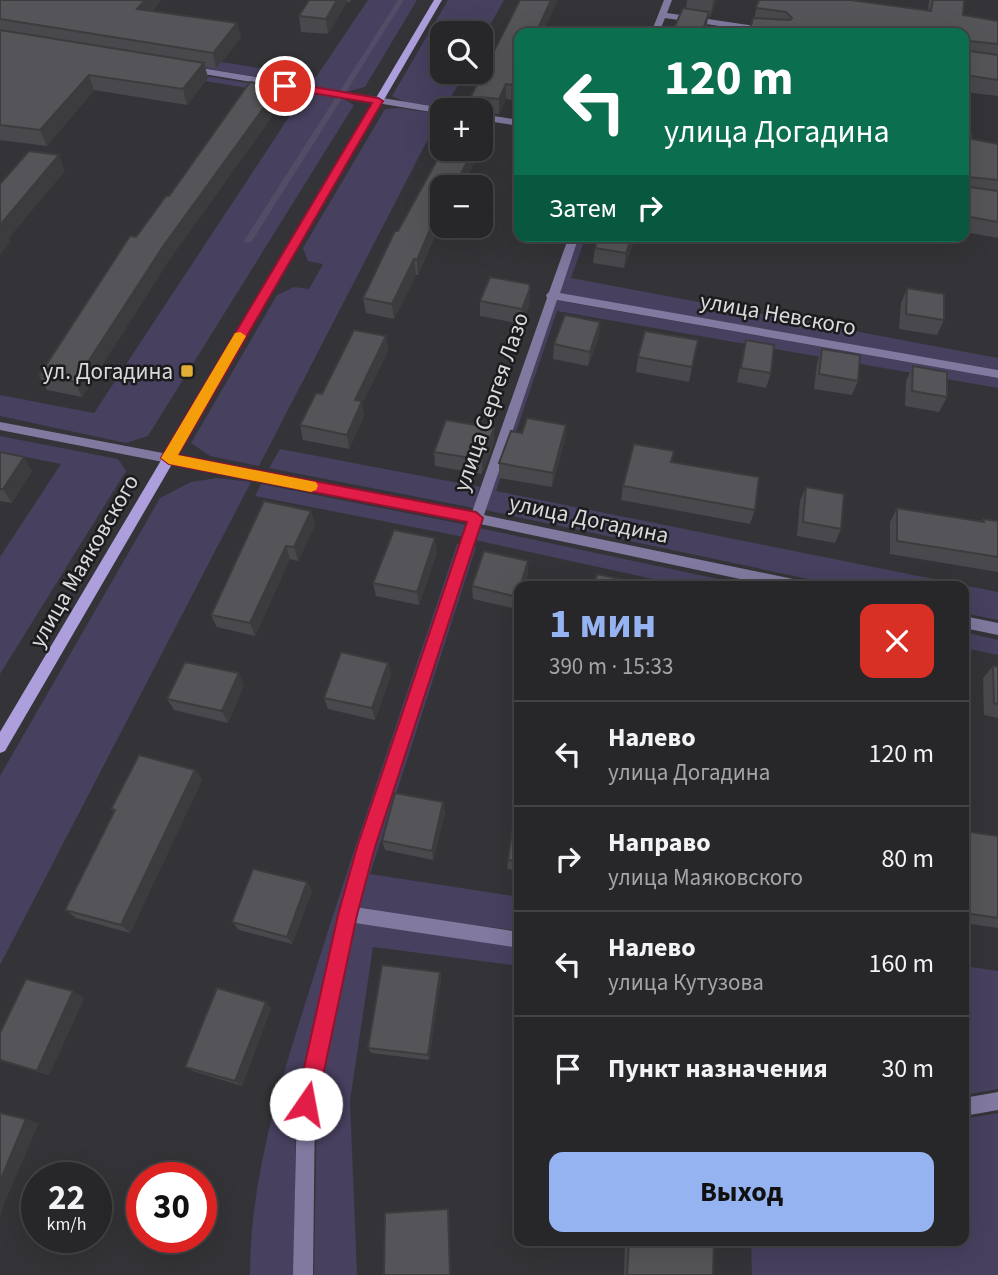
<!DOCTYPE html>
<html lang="ru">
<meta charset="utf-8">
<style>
:root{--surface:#272629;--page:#333235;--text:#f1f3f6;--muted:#a4a5a8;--line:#434346;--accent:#95b2f1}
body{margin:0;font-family:"Source Sans 3",sans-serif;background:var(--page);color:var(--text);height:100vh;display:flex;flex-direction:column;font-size:26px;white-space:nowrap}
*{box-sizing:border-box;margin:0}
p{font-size:23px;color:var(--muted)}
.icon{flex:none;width:38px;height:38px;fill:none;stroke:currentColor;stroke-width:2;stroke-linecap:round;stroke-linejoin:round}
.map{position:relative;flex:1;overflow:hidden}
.drawer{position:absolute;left:514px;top:581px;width:455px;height:665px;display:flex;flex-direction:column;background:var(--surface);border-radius:14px;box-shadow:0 7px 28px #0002,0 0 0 2px var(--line)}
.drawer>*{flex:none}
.top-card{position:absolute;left:514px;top:28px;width:455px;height:214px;border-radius:14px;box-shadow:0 7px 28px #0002,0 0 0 2px var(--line);background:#0b6e4f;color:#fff;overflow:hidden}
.tools{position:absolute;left:430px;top:21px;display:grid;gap:14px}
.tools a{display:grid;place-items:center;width:63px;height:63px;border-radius:14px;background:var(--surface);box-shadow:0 7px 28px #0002,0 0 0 2px var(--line);font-size:35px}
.speed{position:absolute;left:21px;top:1162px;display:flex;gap:14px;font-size:35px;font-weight:700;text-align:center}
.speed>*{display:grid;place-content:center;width:91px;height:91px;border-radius:50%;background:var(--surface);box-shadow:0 7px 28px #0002,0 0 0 2px var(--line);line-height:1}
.speed small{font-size:18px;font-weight:400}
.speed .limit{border:10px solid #d22;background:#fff;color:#111}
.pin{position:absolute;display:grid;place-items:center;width:60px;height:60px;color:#fff;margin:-30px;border:4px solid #fff;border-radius:50%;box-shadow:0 2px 7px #0007}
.me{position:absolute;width:77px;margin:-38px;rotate:12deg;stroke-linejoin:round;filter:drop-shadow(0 0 5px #0008)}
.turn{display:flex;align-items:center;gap:24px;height:147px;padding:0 35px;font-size:32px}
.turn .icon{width:91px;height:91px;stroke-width:2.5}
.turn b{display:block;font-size:49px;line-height:60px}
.then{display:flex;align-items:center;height:66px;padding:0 35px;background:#0003;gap:14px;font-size:26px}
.round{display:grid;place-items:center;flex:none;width:74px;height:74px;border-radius:14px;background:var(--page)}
.headline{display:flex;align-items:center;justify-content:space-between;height:119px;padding:0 35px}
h1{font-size:42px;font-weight:700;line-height:52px;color:var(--accent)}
.action{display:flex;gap:14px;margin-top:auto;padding:14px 35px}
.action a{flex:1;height:80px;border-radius:14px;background:var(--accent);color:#111;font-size:28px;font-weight:700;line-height:80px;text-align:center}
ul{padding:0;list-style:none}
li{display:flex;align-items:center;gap:21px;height:105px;padding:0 35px;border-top:2px solid var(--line)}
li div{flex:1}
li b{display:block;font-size:26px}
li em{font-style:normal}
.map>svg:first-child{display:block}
.green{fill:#47405f}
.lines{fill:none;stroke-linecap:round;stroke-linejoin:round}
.stream{fill:#544c66;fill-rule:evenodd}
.service{fill:#81799f;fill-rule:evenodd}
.minor{fill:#81799f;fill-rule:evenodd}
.secondary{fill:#ad9fdc;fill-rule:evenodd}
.wall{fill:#49484c}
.shaded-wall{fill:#3c3b3e}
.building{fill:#555458;stroke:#3c3b3e;stroke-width:2}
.route{fill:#e11d48;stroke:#92132f;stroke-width:2}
.slow{fill:#f59e0b}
.poi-dot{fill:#e2ae34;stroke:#1c1b1d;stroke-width:2.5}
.labels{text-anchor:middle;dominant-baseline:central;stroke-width:5;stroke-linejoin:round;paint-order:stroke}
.street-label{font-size:23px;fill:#dad9dc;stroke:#1c1b1d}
.poi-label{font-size:23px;fill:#dad9dc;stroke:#1c1b1d;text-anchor:end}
</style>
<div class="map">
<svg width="998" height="1275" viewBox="0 0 998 1275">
<rect width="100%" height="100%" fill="#343337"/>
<g class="green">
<polygon points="368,0 417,0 365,87 346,92 0,33 0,27 316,77"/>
<polygon points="448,0 504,0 481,41 481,33 443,33 443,72 465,72 445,108 405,102 392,96"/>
<polygon points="0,43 342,98 354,105 148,436 126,443 0,416 0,395 94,413 302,97 0,47"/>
<polygon points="399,108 441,114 259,466 210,456 191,443 277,295 294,287 309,289 323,264 308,261 303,248 385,109"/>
<polygon points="579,236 586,236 571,278 998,358 998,370 558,293"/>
<polygon points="555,300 998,378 998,388 557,311 496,491 998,592 998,620 964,613 964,586 841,586 485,510"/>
<polygon points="0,436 118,459 126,471 0,674 0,557 61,464 0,452"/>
<polygon points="280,449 480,487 474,508 269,468"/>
<polygon points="217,478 251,482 0,965 0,776 160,498 191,482"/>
<polygon points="261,484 467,525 464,537 255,496"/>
<polygon points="479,528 751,586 685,586 475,540"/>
<path d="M 457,544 L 461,544 L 341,912 L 296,1103 L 294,1275 L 250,1275 C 250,1165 288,1060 320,956 C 364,818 411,681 457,544 Z"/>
<polygon points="473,547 476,547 370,874 520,897 520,931 358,910 366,878"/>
<polygon points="964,632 998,640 998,655 964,648"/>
<polygon points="355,923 520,947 520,966 373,947 350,1101 357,1275 314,1275 317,1104"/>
<polygon points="964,966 998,971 998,1089 964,1095"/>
<polygon points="998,1113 998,1275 752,1275 751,1241 964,1241 964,1119"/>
</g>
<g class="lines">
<polygon class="stream" points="398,0 404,0 252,241 248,243 245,243 244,241"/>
<g class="service">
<polygon points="348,906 520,932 520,948 348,922 342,920 340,914 342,908"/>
<polygon points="998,1092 998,1110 964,1116 964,1098"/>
</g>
<g class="minor">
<polygon points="664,0 672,0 667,13 782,30 786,33 767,33 665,18 659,33 651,33"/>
<polygon points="189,66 443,108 447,110 443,110 443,114 186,71 185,69"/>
<polygon points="481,114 520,120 520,126 481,120"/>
<polygon points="569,236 579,236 560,293 998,370 998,378 557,300 484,515 798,580 803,582 805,586 773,586 480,524 374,847 356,914 315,1104 313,1275 293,1275 297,1104 340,914 358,847 468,522 0,430 0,422 472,512 547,298 546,295 549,292"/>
<polygon points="964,616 998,623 998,635 964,628"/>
</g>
<polygon class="secondary" points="434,0 442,0 5,751 0,753 0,732"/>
</g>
<g class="wall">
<polygon points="0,0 161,0 152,11 237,23 241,38 216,68 205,66 208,78 187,105 94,90 47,146 0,140"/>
<polygon points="309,0 351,0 350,2 347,2 328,34 301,32 299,16"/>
<polygon points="520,0 558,0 542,33 520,33 520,82 511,100 506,99 499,114 494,114 494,125 462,187 443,187 443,217 418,275 416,275 394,319 366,313 363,298 395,231 398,231 443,149 481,149 481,110 464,110"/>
<polygon points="687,0 716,0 710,17 708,16 707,27 686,8"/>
<polygon points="759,0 851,0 928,11 929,0 964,0 963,15 998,21 998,96 964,92 964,33 754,18"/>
<polygon points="281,102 263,129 169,260 82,397 47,390 39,376 136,237 169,196"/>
<polygon points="964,134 972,139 998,144 998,238 964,232"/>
<polygon points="633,244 624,268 593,263 595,248"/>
<polygon points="530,288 530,303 521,324 480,316 480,301"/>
<polygon points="907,288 944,320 937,335 899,329 901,303"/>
<polygon points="600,322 599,337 588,366 553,359 554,344"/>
<polygon points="386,336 388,351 362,404 364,416 349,449 303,440 300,425 322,394"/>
<polygon points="698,340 689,382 636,372 638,357"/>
<polygon points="746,340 771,373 766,388 737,382"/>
<polygon points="822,349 858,381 852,395 814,389 817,363"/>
<polygon points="913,366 947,397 939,412 905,406 906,381"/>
<polygon points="566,425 565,439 552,487 499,478 499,463 522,433"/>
<polygon points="494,428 494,442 482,474 435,466 434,452"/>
<polygon points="0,452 32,471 12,503 0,501"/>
<polygon points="623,486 755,510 750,524 621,500"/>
<polygon points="806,487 841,529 835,543 797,536 800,501"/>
<polygon points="897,508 982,521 983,519 998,521 998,572 890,554 890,522"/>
<polygon points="311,511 315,525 298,561 290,559 255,636 217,627 211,615"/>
<polygon points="437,552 419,605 376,596 373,583"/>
<polygon points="528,574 517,609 473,599 472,586"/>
<polygon points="388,663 391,675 375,720 328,709 324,698"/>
<polygon points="993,666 998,667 998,718 984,715 983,678"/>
<polygon points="244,685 228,723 174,710 167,699"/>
<polygon points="195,770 202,780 130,933 76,918 65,910 114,812 111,809"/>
<polygon points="445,812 433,860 385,850 382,841"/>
<polygon points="520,812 520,871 507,869 508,860"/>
<polygon points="964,831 998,836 998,928 964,923"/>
<polygon points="307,882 312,891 292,944 239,930 232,922"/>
<polygon points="440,972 441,978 429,1060 371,1053 368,1048"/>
<polygon points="84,998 49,1075 0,1061 0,1033"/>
<polygon points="271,1008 242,1086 193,1071 185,1067"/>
<polygon points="625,1241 714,1241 713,1275 624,1275"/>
</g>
<g class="shaded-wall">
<polygon points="145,0 161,0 142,24 137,9"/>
<polygon points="337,0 347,0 347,2 328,34 326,19"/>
<polygon points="551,0 558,0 542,33 536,33"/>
<polygon points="713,0 716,0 710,17 713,2"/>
<polygon points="709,12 704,33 702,33"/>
<polygon points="237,23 241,38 216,68 213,53"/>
<polygon points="204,63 208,78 187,105 183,89"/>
<polygon points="520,67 520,82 511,100 512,85"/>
<polygon points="89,75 94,90 47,146 40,130"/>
<polygon points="506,84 506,99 499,114 499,99"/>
<polygon points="278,87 281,102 263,129 169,260 82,397 75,382 164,245"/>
<polygon points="494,109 494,125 462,187 454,187 474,149 481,149 481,134"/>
<polygon points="59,155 65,171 9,238 11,241 0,255 0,225"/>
<polygon points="442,201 442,217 418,275 417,260"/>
<polygon points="632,236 634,236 633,244 624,268 626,253"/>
<polygon points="414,259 416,275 394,319 392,304"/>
<polygon points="530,288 530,303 521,324 522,309"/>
<polygon points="600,322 599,337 588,366 590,352"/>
<polygon points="386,336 388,351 362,404 364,416 349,449 347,435 355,400"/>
<polygon points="566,425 565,439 552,487 553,473"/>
<polygon points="494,428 494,442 482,474 482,460"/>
<polygon points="24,457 32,471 12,503 3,489"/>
<polygon points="311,511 315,525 298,561 294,547"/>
<polygon points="435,538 437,552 419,605 417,592"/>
<polygon points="286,546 290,559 255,636 250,623"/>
<polygon points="528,561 528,574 524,586 520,586"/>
<polygon points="520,588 520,600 517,609 517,597"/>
<polygon points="388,663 391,675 375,720 372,708"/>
<polygon points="239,673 244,685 228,723 222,711"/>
<polygon points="195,770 202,780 130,933 121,925"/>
<polygon points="443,802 445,812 433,860 432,851"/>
<polygon points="307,882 312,891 292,944 287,937"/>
<polygon points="440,972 441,978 429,1060 428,1055"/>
<polygon points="73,991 84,998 49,1075 37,1071"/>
<polygon points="266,1002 271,1008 242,1086 235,1081"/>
<polygon points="26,1119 39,1123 5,1202 0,1218 0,1181"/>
<polygon points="448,1209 449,1210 451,1275 450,1275"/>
</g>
<g class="building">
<polygon points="0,0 145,0 137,9 237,23 213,53 0,19"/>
<polygon points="309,0 337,0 326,19 299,16"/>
<polygon points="520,0 551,0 536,33 520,33 520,67 512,85 506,84 499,99 479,97 479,106 494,109 481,134 481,110 464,110"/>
<polygon points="759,0 850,0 931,11 933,0 964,0 963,15 998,21 998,44 968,41 970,51 998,55 998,80 964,75 964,33 749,33 753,18 790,20 792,18 786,12 756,8"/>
<polygon points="683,8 709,12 702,33 672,33"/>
<polygon points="0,30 204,63 183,89 89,75 40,130 0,125"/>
<polygon points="250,82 278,87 260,113 164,245 75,382 39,376 130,236 136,237 166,196 169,196"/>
<polygon points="964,134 972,135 972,139 998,144 998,180 969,177 970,187 998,191 998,222 964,216"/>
<polygon points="443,149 474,149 454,187 443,187 443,202 442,201 417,260 414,259 392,304 363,298 395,231 398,231"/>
<polygon points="29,151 59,155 0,225 0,184"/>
<polygon points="599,236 632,236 626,253 595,248"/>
<polygon points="490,277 529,284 530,288 522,309 480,301"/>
<polygon points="907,288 944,294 944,320 906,314"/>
<polygon points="565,315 600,322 590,352 554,344"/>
<polygon points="354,330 386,336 355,400 362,401 347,435 300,425 316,393 322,394"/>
<polygon points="645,331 698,340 692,367 638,357"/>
<polygon points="746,340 774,345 771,373 741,368"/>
<polygon points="822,349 860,355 858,381 819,374"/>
<polygon points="913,366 947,372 947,397 912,391"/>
<polygon points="527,418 566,425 553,473 499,463 511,431 522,433"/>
<polygon points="446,420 494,428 482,460 434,452"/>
<polygon points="634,444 674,451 671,462 759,477 755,510 623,486"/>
<polygon points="0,452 24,457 3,489 0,489"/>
<polygon points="806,487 844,494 841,529 803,522"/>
<polygon points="264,501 311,511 294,547 286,546 250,623 211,615"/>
<polygon points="897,508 984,522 983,519 998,521 998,557 897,541"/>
<polygon points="394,530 435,538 417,592 373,583"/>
<polygon points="484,551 528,561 517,597 472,586"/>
<polygon points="597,574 647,585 647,586 594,586"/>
<polygon points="341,652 388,663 372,708 324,698"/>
<polygon points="185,662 239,673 222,711 167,699"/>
<polygon points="993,666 998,667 998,704 994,703"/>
<polygon points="139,755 195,770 121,925 65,910 115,810 111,809"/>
<polygon points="395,793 443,802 432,851 382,841"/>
<polygon points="515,811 520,812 520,862 508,860"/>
<polygon points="964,831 998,836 998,918 964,913"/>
<polygon points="253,869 307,882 287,937 232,922"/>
<polygon points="382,965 440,972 428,1055 368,1048"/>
<polygon points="26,979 73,991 37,1071 0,1060 0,1033"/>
<polygon points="217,988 266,1002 235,1081 185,1067"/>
<polygon points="0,1113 26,1119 0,1181"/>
<polygon points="448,1209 450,1275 384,1275 385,1213"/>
<polygon points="629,1241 714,1241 713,1275 627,1275"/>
</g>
<polygon class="route" points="285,82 378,98 383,101 178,455 476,512 483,518 375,847 357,915 317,1104 314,1111 306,1114 299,1111 296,1104 338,915 357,847 467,522 169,464 161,458 372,103 282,88 280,86"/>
<polygon class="slow" points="240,332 246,336 178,455 311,481 316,482 318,486 316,490 311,492 169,464 161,458 235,333"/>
<rect class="poi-dot" x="180" y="364" width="14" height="14" rx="3.5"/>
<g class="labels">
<g class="street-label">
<text transform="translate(778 314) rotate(10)">улица Невского</text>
<text transform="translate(491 402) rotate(-71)">улица Сергея Лазо</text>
<text transform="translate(589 519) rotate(12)">улица Догадина</text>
<text transform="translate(84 561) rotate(-60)">улица Маяковского</text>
</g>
<g class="poi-label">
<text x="173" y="371">ул. Догадина</text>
</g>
</g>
</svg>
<div class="tools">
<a><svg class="icon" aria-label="search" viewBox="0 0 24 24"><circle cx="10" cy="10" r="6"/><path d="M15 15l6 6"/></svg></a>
<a>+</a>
<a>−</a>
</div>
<div class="speed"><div>22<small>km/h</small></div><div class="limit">30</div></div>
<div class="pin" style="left:285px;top:86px;background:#d93025"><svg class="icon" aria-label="arrive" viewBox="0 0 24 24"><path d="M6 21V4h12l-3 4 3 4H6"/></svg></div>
<svg class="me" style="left:306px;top:1104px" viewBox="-20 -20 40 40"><circle r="19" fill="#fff"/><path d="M0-13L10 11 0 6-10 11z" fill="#e11d48"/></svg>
<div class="top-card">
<div class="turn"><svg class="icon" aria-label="left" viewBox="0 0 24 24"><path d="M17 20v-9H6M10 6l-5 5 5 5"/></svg><div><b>120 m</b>улица Догадина</div></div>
<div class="then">Затем<svg class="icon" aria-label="right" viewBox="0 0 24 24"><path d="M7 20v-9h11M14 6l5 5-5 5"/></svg></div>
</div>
<section class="drawer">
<div class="headline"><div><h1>1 мин</h1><p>390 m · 15:33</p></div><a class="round" style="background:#d93025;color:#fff"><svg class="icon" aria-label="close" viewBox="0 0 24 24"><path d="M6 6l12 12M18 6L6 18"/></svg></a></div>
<ul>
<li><svg class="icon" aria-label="left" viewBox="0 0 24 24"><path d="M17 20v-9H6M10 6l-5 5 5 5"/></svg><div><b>Налево</b><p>улица Догадина</p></div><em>120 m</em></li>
<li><svg class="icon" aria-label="right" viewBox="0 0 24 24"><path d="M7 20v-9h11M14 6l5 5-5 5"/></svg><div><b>Направо</b><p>улица Маяковского</p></div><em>80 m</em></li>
<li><svg class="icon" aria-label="left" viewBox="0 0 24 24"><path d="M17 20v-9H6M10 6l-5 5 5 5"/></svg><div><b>Налево</b><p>улица Кутузова</p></div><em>160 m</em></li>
<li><svg class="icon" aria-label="arrive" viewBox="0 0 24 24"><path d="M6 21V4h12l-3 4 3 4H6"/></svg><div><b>Пункт назначения</b></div><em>30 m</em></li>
</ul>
<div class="action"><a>Выход</a></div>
</section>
</div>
